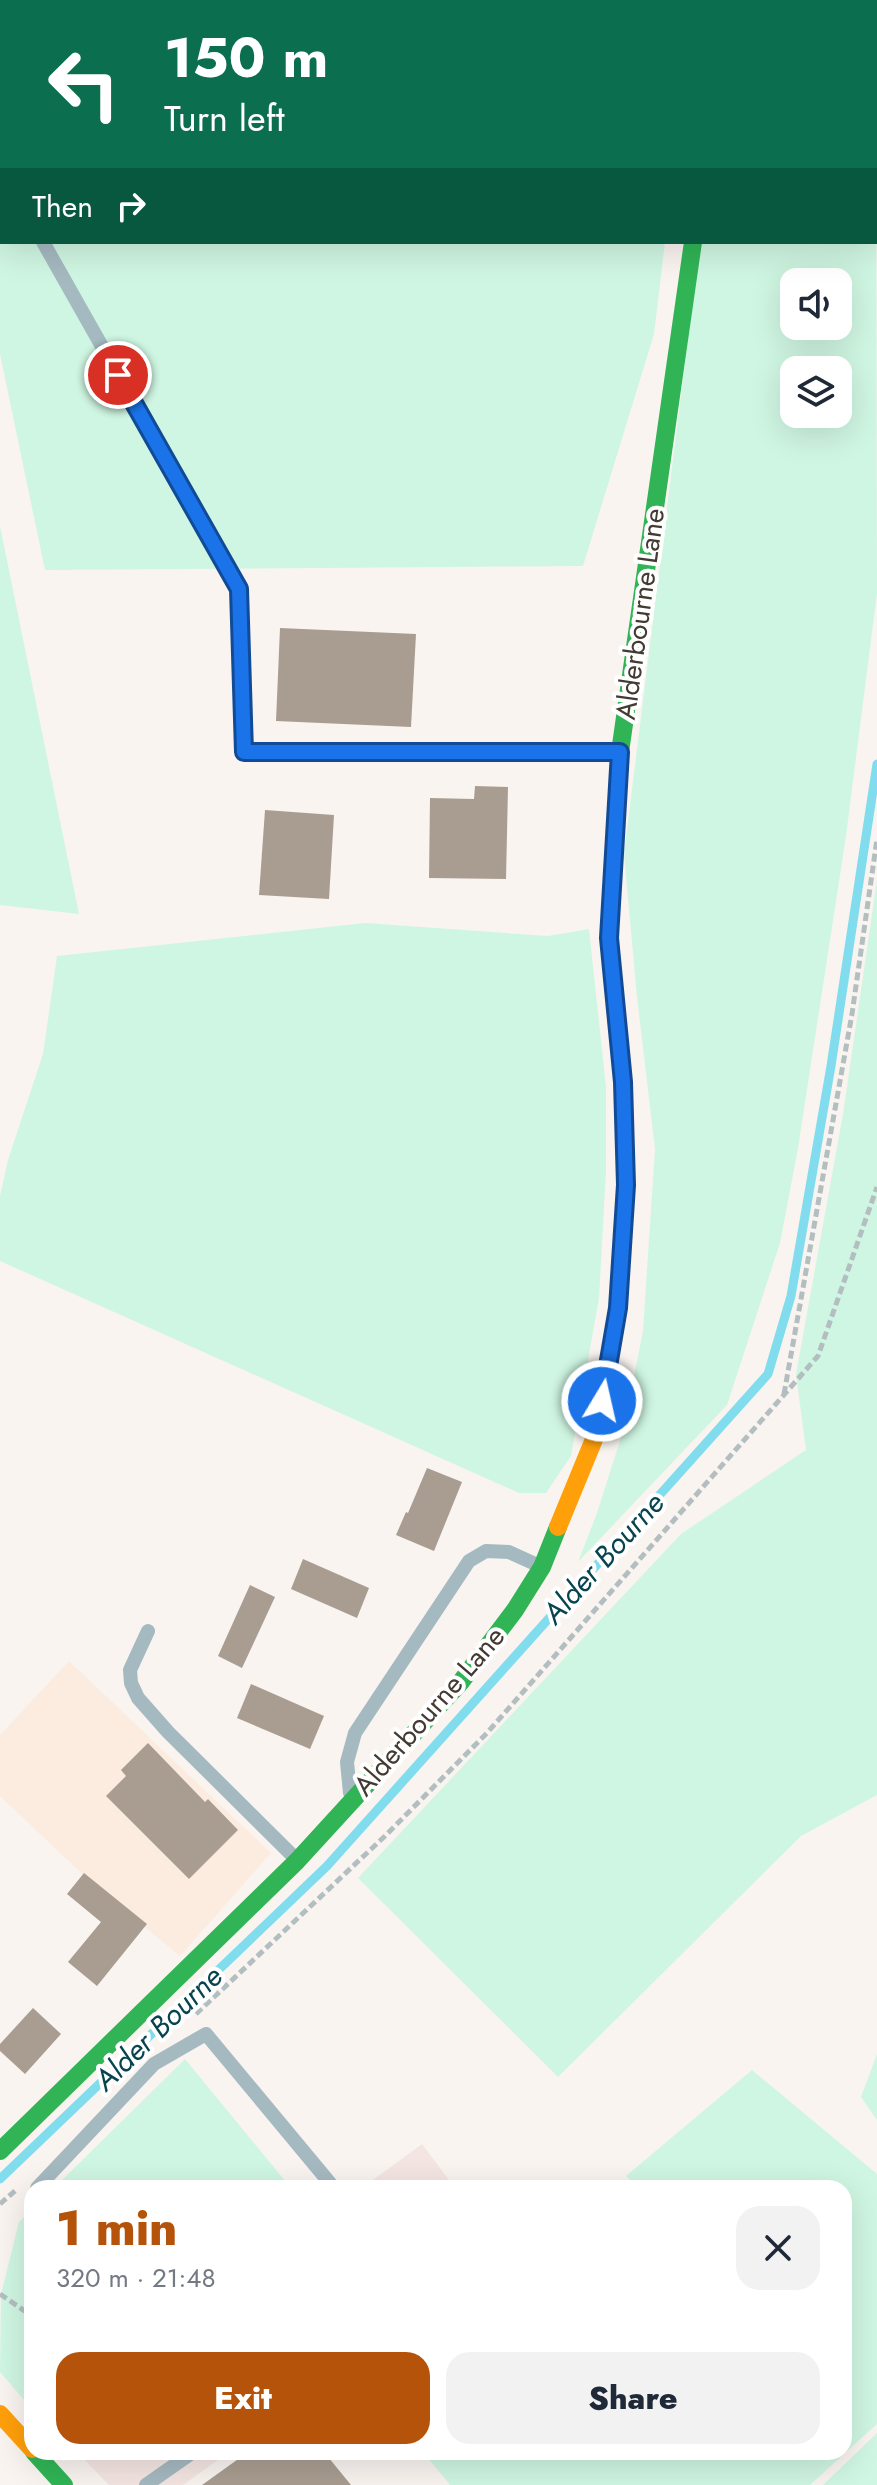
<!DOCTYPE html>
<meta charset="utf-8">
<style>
:root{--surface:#fff;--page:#f2f2f3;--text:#1f2937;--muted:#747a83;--accent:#b45309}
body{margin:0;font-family:Jost,sans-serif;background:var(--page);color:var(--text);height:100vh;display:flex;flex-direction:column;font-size:30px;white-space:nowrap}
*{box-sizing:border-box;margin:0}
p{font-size:26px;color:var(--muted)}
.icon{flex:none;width:44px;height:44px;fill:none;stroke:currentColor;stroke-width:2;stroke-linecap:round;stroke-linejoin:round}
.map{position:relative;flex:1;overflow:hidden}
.panel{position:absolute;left:24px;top:2180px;width:828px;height:280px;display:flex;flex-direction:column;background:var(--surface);border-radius:24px;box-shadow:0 8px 32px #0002}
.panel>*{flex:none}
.banner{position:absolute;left:0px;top:0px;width:878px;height:244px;box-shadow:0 8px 32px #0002;background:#0b6e4f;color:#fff;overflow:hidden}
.fabs{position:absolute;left:780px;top:268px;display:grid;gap:16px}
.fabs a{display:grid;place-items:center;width:72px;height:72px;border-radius:16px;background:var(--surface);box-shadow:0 8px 32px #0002;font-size:40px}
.pin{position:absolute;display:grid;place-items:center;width:68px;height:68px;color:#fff;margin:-34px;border:4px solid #fff;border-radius:50%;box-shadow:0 2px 8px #0007}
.me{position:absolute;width:88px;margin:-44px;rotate:9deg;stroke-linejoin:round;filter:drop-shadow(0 0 6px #0008)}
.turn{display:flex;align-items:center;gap:28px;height:168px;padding:0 32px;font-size:36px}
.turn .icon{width:104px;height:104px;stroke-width:2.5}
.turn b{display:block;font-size:56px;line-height:68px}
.then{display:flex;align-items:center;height:76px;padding:0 32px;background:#0003;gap:16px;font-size:30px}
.round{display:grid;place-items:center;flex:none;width:84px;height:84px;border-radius:24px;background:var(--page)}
.headline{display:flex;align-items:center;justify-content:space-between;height:136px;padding:0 32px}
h1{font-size:48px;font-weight:800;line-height:60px;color:var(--accent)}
.primary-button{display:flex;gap:16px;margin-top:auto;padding:16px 32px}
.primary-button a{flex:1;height:92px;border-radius:24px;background:var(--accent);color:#fff;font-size:32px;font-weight:800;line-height:92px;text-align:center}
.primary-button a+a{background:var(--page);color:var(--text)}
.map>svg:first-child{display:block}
.commercial{fill:#f4e5e2}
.built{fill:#fbecdf}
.green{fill:#cff6e2;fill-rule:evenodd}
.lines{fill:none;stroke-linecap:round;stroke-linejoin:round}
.stream{stroke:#81ddee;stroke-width:9}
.building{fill:#a99d91}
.path{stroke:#b3bec1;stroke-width:5;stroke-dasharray:8 4;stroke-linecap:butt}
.lane{stroke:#a5b9c0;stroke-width:14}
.street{stroke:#a5b9c0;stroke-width:28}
.fast{stroke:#30b455;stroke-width:18}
.slow{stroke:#ff9f0a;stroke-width:18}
.route-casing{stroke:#114b97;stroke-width:20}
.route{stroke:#1a73e8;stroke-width:14}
.labels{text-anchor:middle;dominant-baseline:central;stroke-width:8;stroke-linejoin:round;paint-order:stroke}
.street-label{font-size:28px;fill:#433a32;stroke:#fff}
.water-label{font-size:30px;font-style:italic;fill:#06444f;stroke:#fff}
</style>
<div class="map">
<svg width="877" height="2485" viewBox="0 0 877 2485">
<rect width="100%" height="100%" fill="#f9f4f0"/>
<g class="commercial">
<polygon points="422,2144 455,2188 362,2188"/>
<polygon points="77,2452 229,2452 183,2485 109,2485"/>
</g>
<polygon class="built" points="69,1661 271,1853 180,1956 96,1887 0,1796 0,1735"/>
<g class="green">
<polygon points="271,0 662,0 663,2 271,2"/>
<path d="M 876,95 L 877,593 L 846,836 L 798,1148 L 780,1243 L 727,1405 L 578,1562 L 597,1513 L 623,1431 L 643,1331 L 655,1149 L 637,997 L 624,854 L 700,242 L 876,242 ZM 794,282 L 838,282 L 838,326 L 794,326 ZM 794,370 L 838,370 L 838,414 L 794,414 Z"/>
<polygon points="0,152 2,152 2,242 665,242 654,334 583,566 45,570 0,354"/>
<polygon points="0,526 79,914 0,905"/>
<polygon points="877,880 877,1795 801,1836 558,2077 358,1878 681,1534 806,1450 796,1374 843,1114"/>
<polygon points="365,923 548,936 589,929 606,1087 606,1171 599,1298 571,1456 546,1493 519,1493 0,1261 0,1196 8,1160 43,1054 57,956"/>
<polygon points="877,2054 877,2120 861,2097"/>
<polygon points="185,2059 291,2188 54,2188"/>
<polygon points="752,2070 877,2174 877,2424 810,2485 450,2485 423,2452 844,2452 844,2188 637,2188 626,2176"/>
<polygon points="32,2210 32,2409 0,2372 1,2294 19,2222"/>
<polygon points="877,2433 877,2485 823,2485"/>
</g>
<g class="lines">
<polyline class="stream" points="0,2179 327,1866 768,1374 791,1296 831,1066 877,764"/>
</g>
<g class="building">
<polygon points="280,628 416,634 411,727 276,721"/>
<polygon points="475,786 508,787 506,879 429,878 430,798 474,799"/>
<polygon points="265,810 334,815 329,899 259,895"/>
<polygon points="427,1468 462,1482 434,1551 396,1535 406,1512 408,1513"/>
<polygon points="303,1559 369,1588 357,1618 291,1589"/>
<polygon points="250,1585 275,1597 242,1668 218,1656"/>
<polygon points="251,1684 324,1716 310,1749 237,1718"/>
<polygon points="148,1743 205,1802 208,1799 238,1830 189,1879 106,1796 126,1776 121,1770"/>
<polygon points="84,1873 147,1924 97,1986 68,1962 101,1922 67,1894"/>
<polygon points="33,2008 61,2034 25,2074 0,2051 0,2044"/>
<polygon points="248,2452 324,2452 351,2485 202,2485"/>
</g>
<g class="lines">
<g class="path">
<polyline points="784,1394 852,1014 877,839"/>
<polyline points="196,2014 385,1836 487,1733 818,1356 877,1187"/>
<polyline points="0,2204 17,2189"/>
<polyline points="0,2294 32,2316"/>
</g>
<g class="lane">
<polyline points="0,166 2,169"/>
<polyline points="43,242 239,589 244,752 620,752"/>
<polyline points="148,1631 130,1670 131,1683 138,1698 168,1732 297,1860"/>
<polyline points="350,1793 347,1762 355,1733 469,1561 486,1551 509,1552 542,1567"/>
<polyline points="37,2188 154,2064 206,2034 334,2188"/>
<polyline points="146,2485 193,2452"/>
</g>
<polyline class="street" points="689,0 689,2"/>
<g class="fast">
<polyline points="624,1123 623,1082 609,938 620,752 693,242"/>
<polyline points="0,2151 297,1861 460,1683 515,1610 542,1567 558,1527"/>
<polyline points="34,2452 64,2485"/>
</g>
<g class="slow">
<polyline points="558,1527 597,1432 618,1308 626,1185 624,1123"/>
<polyline points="0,2414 32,2449"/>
</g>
</g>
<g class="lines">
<g class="route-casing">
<polyline id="route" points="118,375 239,589 244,752 620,752 609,938 623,1082 626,1185 618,1308 602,1401"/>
</g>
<use href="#route" class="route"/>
</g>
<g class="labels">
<g class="street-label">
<text transform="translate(640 614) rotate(-82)">Alderbourne Lane</text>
<text transform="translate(429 1711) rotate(-49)">Alderbourne Lane</text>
</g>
<g class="water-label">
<text transform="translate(603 1558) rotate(-48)">Alder Bourne</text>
<text transform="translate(158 2028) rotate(-44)">Alder Bourne</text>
</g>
</g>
</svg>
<div class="fabs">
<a><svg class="icon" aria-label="sound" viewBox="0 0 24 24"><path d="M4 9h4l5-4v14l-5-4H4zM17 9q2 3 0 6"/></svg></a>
<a><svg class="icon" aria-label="layers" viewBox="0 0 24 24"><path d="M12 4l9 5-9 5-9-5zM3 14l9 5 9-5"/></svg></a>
</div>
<div class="pin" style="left:118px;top:375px;background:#d93025"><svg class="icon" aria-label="arrive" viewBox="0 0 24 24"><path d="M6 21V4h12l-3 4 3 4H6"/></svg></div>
<svg class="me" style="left:602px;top:1401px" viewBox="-20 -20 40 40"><circle r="17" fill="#1a73e8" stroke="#fff" stroke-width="3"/><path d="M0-11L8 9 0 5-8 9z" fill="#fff"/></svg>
<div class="banner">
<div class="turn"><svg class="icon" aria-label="left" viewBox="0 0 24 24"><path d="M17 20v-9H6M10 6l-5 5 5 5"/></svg><div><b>150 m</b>Turn left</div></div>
<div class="then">Then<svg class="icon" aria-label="right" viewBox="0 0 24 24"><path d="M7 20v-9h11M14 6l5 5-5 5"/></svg></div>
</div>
<section class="panel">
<div class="headline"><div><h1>1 min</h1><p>320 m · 21:48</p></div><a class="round"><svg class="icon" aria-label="close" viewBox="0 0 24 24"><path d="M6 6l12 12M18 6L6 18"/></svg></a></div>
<div class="primary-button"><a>Exit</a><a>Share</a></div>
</section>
</div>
